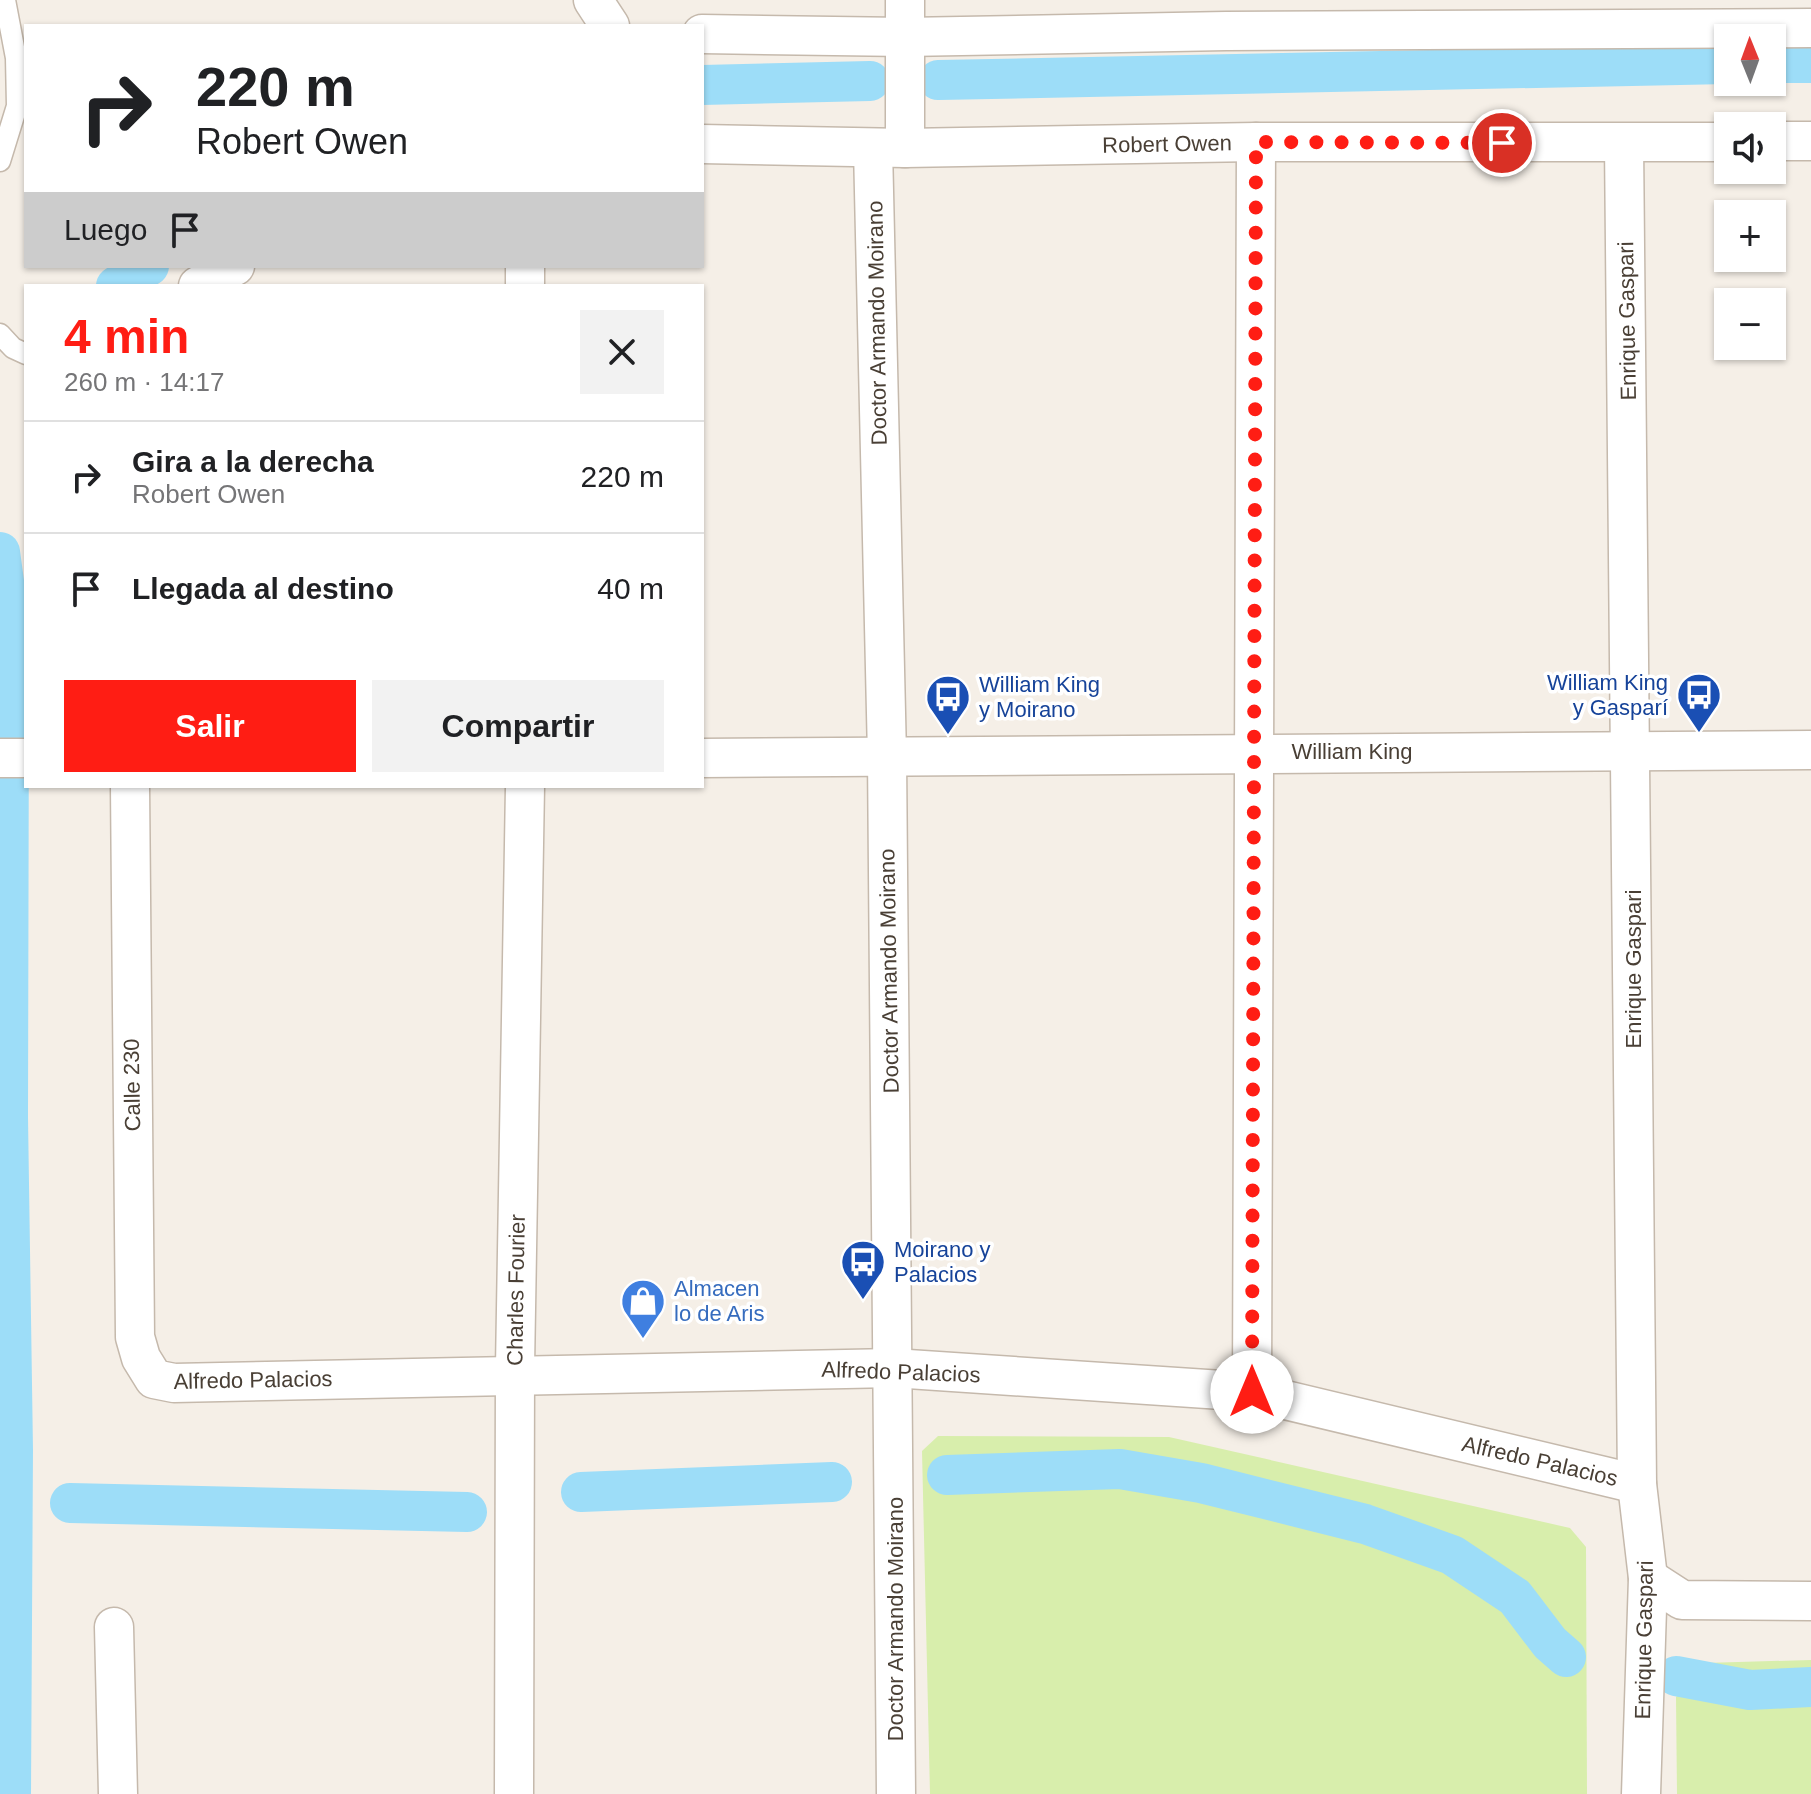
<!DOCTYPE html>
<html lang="es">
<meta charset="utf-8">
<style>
:root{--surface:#fff;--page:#f2f2f2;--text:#202124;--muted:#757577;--line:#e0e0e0;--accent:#ff1d14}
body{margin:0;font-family:Helvetica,sans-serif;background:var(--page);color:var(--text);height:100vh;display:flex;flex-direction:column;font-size:30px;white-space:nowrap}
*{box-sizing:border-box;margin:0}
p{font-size:26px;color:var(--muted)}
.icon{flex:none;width:44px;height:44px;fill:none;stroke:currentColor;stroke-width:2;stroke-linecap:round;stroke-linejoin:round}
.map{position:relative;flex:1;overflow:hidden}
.drawer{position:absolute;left:24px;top:284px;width:680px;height:504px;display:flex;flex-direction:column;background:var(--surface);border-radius:0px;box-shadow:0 2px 6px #0004}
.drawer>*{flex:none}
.banner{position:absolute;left:24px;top:24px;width:680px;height:244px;border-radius:0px;box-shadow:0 2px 6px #0004;background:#fff;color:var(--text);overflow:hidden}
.needle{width:52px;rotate:359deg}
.controls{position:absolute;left:1714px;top:24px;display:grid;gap:16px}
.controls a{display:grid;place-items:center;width:72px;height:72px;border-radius:0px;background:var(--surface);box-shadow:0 2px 6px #0004;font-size:40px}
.pin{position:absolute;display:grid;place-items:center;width:68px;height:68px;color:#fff;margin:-34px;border:4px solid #fff;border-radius:50%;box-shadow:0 2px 8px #0007}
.me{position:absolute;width:88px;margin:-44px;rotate:0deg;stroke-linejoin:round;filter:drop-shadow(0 0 6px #0008)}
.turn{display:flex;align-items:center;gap:28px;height:168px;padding:0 40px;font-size:36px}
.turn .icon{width:104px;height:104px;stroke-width:2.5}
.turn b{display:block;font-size:56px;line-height:68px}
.then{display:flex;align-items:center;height:76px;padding:0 40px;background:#0003;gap:16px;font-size:30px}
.round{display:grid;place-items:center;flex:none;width:84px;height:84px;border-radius:0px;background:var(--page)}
.summary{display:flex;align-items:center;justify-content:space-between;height:136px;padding:0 40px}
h1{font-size:48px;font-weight:600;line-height:60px;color:var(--accent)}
.primary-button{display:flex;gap:16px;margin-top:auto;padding:16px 40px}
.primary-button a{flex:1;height:92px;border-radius:0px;background:var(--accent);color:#fff;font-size:32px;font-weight:600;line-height:92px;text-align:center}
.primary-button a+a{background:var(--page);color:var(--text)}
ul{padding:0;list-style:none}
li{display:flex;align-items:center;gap:24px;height:112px;padding:0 40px;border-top:2px solid var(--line)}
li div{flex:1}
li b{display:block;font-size:30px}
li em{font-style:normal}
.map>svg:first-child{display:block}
.green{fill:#d8eeac}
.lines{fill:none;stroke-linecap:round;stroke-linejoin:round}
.canal{stroke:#9dddf8;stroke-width:40}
.service-casing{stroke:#c5b9ac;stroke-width:23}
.minor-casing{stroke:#c5b9ac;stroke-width:41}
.service{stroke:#fff;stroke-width:20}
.minor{stroke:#fff;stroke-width:38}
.route{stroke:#ff1d14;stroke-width:14;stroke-dasharray:0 25.2}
.labels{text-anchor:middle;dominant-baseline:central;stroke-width:7;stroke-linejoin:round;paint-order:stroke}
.street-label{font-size:22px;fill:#493f35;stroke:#fff}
.transit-label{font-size:22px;fill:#164399;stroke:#fff;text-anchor:start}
.shop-label{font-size:22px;fill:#366cbe;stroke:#fff;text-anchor:start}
</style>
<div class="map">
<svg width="1811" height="1794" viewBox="0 0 1811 1794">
<rect width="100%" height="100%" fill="#f5efe7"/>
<g class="green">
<polygon points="938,1436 1169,1437 1570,1528 1586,1547 1587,1794 930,1794 922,1451"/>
<polygon points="1811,1660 1811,1794 1677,1794 1676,1697 1704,1663"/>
</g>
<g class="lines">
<g class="canal">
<polyline points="1772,63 1811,63"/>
<polyline points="938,80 1728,64"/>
<polyline points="702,85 870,81"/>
<polyline points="116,286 149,266"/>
<polyline points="0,552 7,604 9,675 8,1117 13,1450 11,1794"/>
<polyline points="947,1475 1120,1469 1201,1483 1365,1524 1452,1555 1515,1597 1550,1643 1566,1657"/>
<polyline points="581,1492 832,1482"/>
<polyline points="70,1503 467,1512"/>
<polyline points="1676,1676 1750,1690 1811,1687"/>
</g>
<g class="service-casing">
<g id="service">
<polyline points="0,161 17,106 16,58 5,0"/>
<polyline points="0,334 13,348 26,354"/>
</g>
</g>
<g class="minor-casing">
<g id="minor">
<polyline points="593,0 610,26"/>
<polyline points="905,0 905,148"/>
<polyline points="702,34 905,37 1226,31 1811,28"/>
<polyline points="1772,141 1811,141"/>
<polyline points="1624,143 1637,1484 1648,1578 1641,1794"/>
<polyline points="702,144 905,148 1256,142 1728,142"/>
<polyline points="873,148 887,756 896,1794"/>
<polyline points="525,266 525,286"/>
<polyline points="198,286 235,266"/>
<polyline points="0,758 26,758"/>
<polyline points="702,758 1811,750"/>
<polyline points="130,786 135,1337 141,1358 154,1379 174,1383 893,1368 1252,1392 1637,1484"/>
<polyline points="1252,1392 1256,142"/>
<polyline points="1648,1578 1682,1600 1811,1601"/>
<polyline points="114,1627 118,1794"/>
<polyline points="514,1794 515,1367 525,786"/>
</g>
</g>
<use href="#service" class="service"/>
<use href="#minor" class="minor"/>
</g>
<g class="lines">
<polyline class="route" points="1252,1392 1256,142 1502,143"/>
</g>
<defs>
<g id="bus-pin" transform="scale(2.3)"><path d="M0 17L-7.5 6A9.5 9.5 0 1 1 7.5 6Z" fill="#1a4fb4" stroke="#fff"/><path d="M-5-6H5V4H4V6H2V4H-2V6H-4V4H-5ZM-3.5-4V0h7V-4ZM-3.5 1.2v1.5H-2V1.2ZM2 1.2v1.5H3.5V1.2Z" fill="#fff"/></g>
<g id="shop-pin" transform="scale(2.3)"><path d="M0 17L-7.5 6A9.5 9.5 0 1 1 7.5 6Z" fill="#3f7fe0" stroke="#fff"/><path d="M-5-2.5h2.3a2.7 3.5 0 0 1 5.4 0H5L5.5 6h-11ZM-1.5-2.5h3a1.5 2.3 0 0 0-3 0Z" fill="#fff"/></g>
</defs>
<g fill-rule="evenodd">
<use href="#bus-pin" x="1699" y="695"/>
<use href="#bus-pin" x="948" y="697"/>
<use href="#bus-pin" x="863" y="1262"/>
<use href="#shop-pin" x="643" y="1301"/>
</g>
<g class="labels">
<g class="street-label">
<text transform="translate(1167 144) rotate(-1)">Robert Owen</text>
<text transform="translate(1627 321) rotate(-91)">Enrique Gaspari</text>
<text transform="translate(877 323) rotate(-91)">Doctor Armando Moirano</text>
<text x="1352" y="751">William King</text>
<text transform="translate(1633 969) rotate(-90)">Enrique Gaspari</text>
<text transform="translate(889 971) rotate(-91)">Doctor Armando Moirano</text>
<text transform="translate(132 1085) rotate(-91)">Calle 230</text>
<text transform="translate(516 1290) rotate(-89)">Charles Fourier</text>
<text transform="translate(901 1372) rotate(2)">Alfredo Palacios</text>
<text transform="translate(253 1380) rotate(-1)">Alfredo Palacios</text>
<text transform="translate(1540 1461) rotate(13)">Alfredo Palacios</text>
<text transform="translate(895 1619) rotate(-90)">Doctor Armando Moirano</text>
<text transform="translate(1644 1640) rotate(-89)">Enrique Gaspari</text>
</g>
<g class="transit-label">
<text x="1668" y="682" text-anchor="end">William King<tspan x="1668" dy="25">y Gasparí</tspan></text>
<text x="979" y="684">William King<tspan x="979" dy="25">y Moirano</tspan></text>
<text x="894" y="1249">Moirano y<tspan x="894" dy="25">Palacios</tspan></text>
</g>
<g class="shop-label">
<text x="674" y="1288">Almacen<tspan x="674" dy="25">lo de Aris</tspan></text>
</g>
</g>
</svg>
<div class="controls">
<a><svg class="needle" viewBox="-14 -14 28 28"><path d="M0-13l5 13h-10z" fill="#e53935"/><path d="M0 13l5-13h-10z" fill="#757577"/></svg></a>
<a><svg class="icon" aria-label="sound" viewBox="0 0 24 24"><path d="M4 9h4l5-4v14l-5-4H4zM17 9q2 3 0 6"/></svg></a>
<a>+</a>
<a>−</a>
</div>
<div class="pin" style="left:1502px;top:143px;background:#d93025"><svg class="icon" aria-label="arrive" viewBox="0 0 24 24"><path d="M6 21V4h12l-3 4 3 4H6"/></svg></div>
<svg class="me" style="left:1252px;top:1392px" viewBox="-20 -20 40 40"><circle r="19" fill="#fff"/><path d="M0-13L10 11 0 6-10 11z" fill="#ff1d14"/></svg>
<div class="banner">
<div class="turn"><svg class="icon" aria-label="right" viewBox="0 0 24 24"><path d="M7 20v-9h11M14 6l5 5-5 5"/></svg><div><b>220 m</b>Robert Owen</div></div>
<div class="then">Luego<svg class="icon" aria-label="arrive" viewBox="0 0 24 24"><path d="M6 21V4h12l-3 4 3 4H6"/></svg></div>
</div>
<section class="drawer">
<div class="summary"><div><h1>4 min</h1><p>260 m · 14:17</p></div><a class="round"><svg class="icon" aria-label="close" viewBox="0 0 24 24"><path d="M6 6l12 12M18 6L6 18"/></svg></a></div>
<ul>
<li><svg class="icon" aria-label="right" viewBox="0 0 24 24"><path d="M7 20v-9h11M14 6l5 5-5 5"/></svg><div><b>Gira a la derecha</b><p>Robert Owen</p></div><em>220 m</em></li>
<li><svg class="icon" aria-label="arrive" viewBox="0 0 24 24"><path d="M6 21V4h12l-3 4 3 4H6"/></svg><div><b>Llegada al destino</b></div><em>40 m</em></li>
</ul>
<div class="primary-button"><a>Salir</a><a>Compartir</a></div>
</section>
</div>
